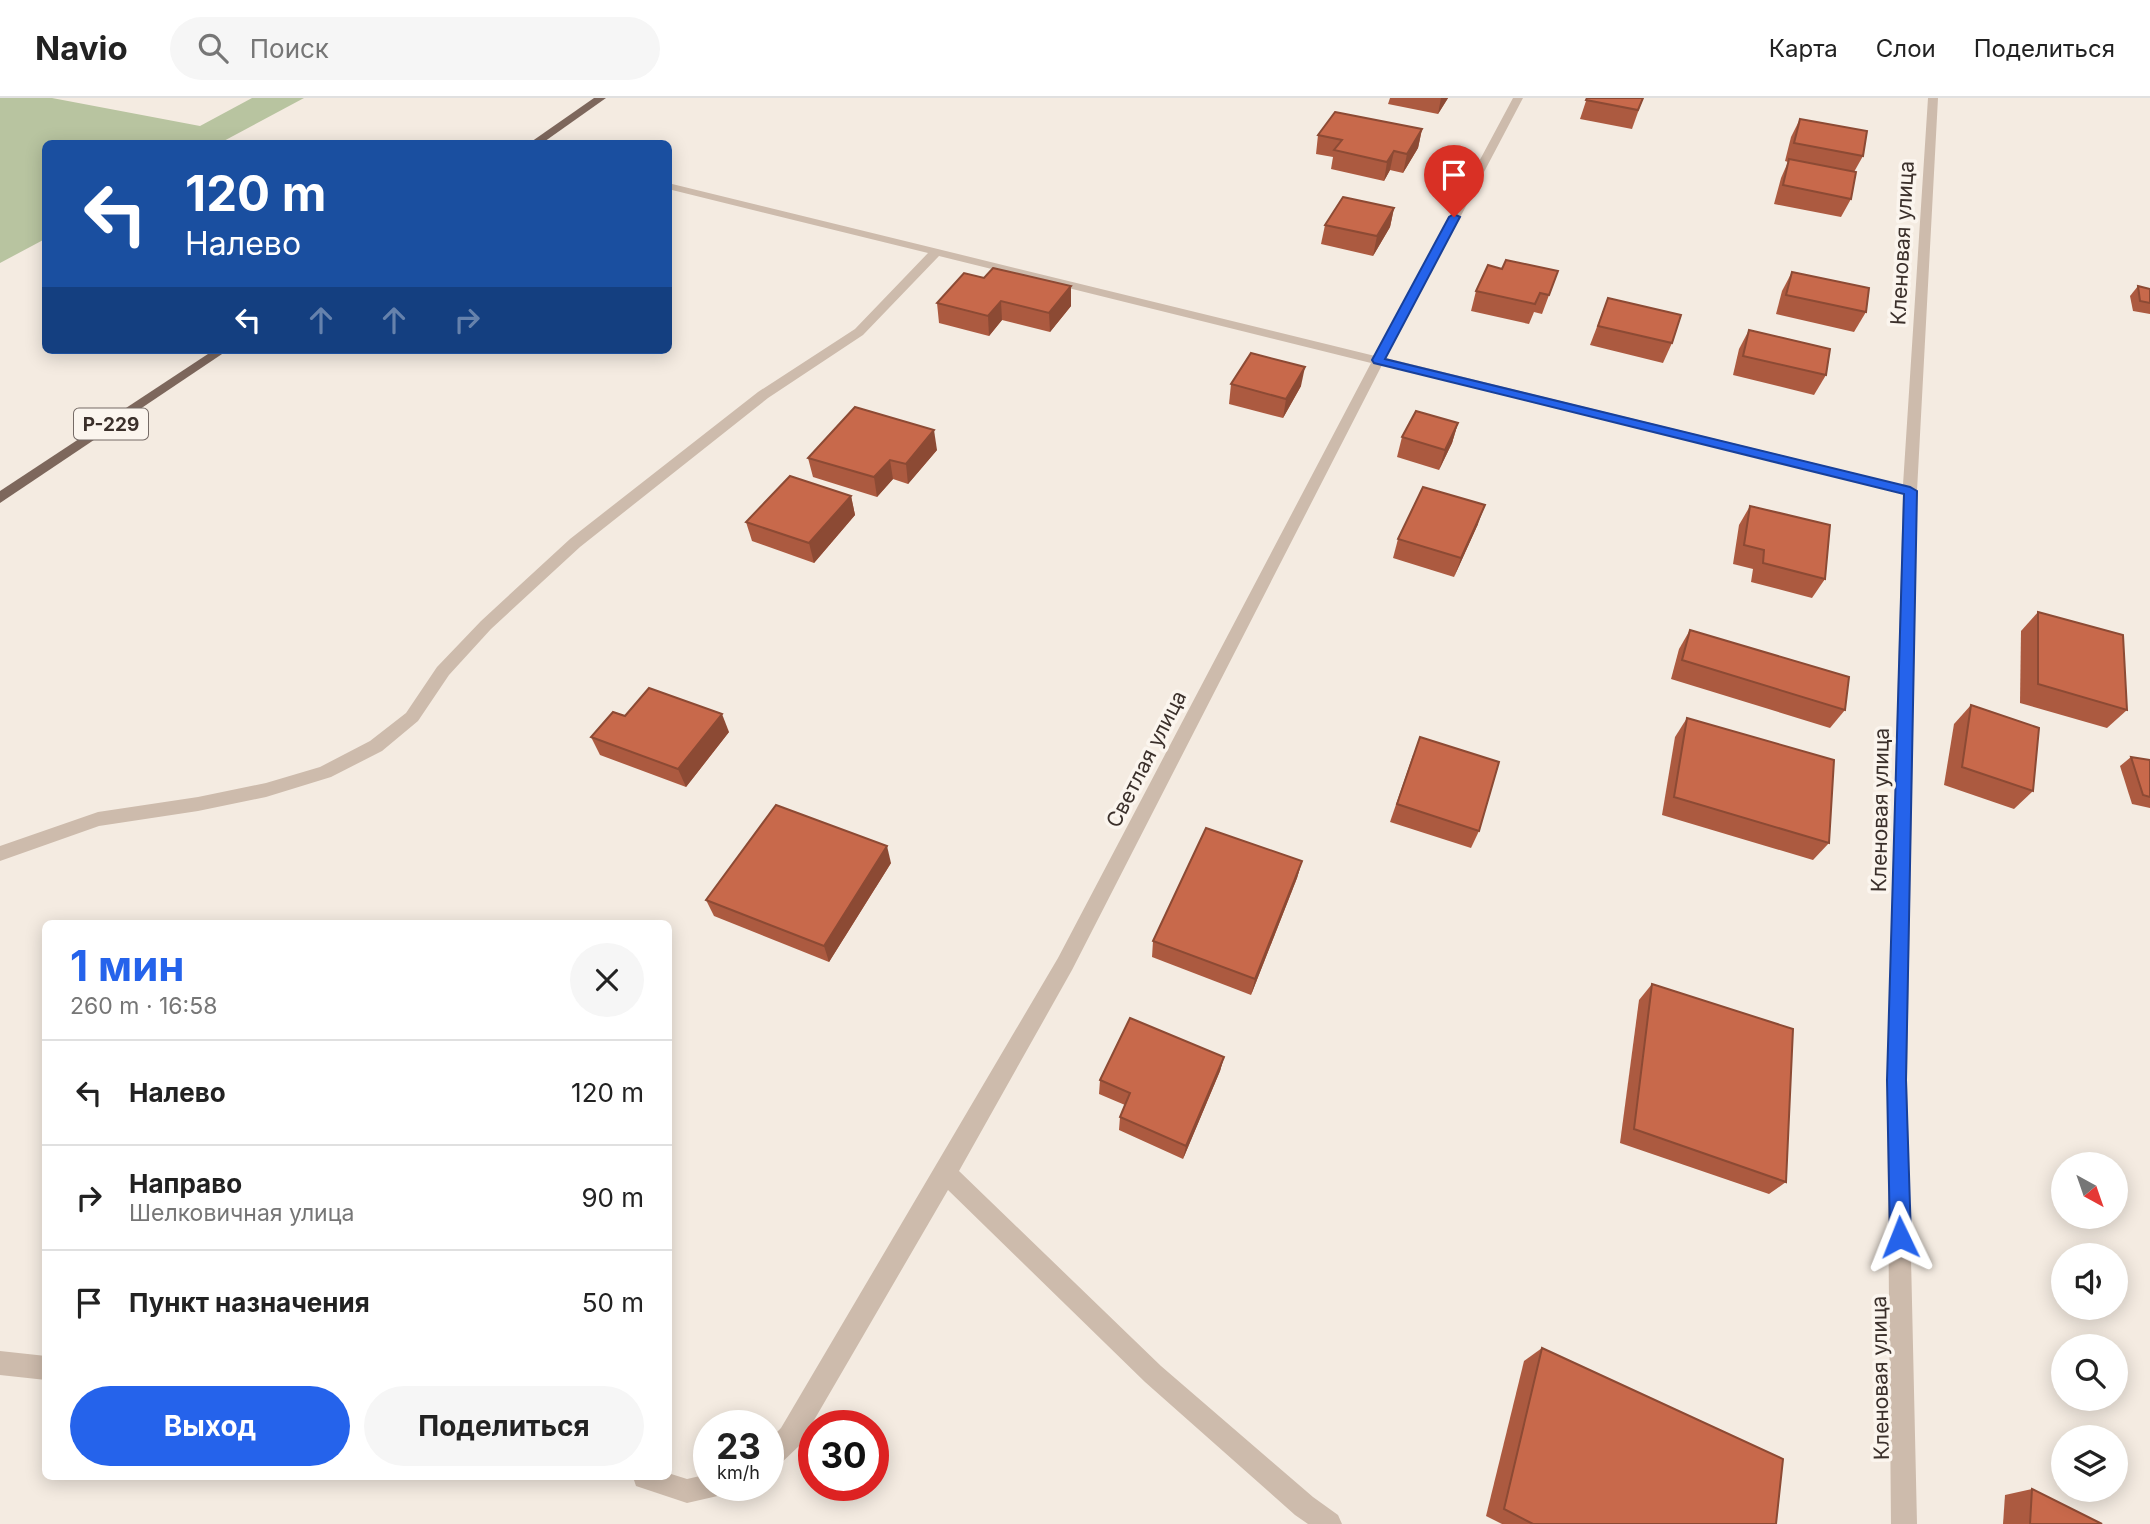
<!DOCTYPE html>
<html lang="ru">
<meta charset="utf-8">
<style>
:root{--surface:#fff;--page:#f6f6f6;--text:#222;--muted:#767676;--line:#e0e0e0;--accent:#2563eb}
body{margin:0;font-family:Inter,sans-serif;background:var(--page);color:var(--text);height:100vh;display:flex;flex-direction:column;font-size:26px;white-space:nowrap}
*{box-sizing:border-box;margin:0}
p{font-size:23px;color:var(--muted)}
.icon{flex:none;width:38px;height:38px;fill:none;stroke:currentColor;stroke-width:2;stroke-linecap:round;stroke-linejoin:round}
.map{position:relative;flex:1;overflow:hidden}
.details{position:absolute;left:42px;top:822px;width:630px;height:560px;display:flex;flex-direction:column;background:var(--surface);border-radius:10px;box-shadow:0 4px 18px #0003}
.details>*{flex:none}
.banner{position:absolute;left:42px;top:42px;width:630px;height:214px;border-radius:10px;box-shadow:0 4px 18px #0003;background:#1a4fa0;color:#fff;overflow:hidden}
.needle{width:46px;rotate:140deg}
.fabs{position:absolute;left:2051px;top:1054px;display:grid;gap:14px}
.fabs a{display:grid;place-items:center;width:77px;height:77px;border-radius:50%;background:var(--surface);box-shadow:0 4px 18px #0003;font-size:35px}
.speed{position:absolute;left:693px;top:1312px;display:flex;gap:14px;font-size:35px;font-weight:700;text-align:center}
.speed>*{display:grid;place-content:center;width:91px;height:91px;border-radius:50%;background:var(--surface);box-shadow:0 4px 18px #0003;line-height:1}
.speed small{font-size:18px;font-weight:400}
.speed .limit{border:10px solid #d22;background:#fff;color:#111}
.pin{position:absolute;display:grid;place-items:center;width:60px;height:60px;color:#fff;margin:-72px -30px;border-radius:50% 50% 50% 0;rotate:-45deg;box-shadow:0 0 7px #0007}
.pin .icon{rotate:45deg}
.me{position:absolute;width:77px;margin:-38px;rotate:358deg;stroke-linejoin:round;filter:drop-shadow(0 0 5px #0008)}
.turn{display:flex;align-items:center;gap:24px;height:147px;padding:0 28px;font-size:32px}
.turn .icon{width:91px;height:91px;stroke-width:2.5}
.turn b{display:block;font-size:49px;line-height:60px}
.lanes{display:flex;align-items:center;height:66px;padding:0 28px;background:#0003;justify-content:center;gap:35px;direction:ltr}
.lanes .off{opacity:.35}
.round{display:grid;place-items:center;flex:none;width:74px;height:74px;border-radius:37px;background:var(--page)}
.overview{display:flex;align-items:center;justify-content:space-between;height:119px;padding:0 28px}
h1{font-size:42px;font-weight:700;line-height:52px;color:var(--accent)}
.primary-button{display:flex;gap:14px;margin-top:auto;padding:14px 28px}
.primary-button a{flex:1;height:80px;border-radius:42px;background:var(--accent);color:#fff;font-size:28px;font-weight:700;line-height:80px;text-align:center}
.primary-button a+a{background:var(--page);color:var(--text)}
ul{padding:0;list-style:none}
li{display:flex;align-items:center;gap:21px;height:105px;padding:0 28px;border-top:2px solid var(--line)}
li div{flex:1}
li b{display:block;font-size:26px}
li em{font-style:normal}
header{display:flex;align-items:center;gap:42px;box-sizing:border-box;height:98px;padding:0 35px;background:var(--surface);border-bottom:2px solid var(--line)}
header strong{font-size:33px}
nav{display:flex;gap:38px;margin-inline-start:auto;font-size:24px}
.search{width:490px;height:63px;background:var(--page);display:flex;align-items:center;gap:18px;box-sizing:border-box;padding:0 24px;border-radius:38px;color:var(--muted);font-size:26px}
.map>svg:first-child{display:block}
.green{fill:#b8c4a0}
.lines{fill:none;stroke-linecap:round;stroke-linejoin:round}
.minor{fill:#cdbbac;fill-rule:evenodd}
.primary{fill:#7d675c;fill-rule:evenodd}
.wall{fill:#ac5a40}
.shaded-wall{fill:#8c4a34}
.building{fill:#c8694b;stroke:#8c4a34;stroke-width:2}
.route{fill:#2563eb;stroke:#184099;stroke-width:2}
.labels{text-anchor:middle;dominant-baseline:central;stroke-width:7;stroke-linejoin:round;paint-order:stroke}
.shield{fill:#fbf5ee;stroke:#756b66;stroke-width:2}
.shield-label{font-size:19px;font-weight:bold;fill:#3b302b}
.street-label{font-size:21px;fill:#3b302b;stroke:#fbf5ee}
</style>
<header>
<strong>Navio</strong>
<div class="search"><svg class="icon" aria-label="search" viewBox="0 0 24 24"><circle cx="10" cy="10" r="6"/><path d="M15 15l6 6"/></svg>Поиск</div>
<nav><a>Карта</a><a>Слои</a><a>Поделиться</a></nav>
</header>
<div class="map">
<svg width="2150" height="1426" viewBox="0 0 2150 1426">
<rect width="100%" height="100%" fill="#f4ebe1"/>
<polygon class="green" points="0,0 52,0 200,28 252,0 304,0 220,45 46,46 45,141 0,165"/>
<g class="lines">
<g class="minor">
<polygon points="1513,0 1523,0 1386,260 1903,387 1928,0 1938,0 1917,393 1907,982 1917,1426 1891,1426 1887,982 1903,396 1382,267 1072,872 959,1073 1161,1268 1313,1399 1338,1417 1342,1426 1308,1426 1295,1417 1145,1284 948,1092 799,1348 777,1369 768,1372 768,1343 781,1330 1058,860 1371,265 939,158 863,237 768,300 580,449 491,531 449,577 418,623 382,653 331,679 266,699 198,713 99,728 0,763 0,748 98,714 198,699 266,685 320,669 370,643 406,615 437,569 481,523 570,441 758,294 855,231 928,155 668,91 668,85 1375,258"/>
<polygon points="0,1253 46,1258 46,1282 0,1277"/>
<polygon points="668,1375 687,1381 709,1376 709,1388 725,1388 722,1397 687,1405 636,1388 633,1379 668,1379"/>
</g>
<g class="primary">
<polygon points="594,0 606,0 541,46 528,46"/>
<polygon points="214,252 228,252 0,405 0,393"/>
</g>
</g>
<g class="wall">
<polygon points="1390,0 1448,0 1438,16 1388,6"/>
<polygon points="1587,0 1643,0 1632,31 1580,21"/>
<polygon points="1800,21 1863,58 1854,74 1851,101 1841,119 1774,106 1781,80 1788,64 1785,63 1791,39"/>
<polygon points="1422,31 1418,50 1403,75 1390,72 1384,83 1331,71 1333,59 1316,56 1318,37"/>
<polygon points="1394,110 1390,129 1373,158 1321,146 1325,127"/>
<polygon points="1502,171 1558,173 1542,216 1534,214 1529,226 1471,213 1476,193"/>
<polygon points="1792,174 1866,214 1854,234 1776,216 1782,193"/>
<polygon points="964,175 1071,208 1050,234 1002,222 989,238 939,225 937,205"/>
<polygon points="2138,188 2150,191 2150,216 2133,213 2130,198"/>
<polygon points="1608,200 1672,245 1663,265 1590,247"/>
<polygon points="1749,232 1826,277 1814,297 1733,277 1739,251"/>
<polygon points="1231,286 1301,288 1283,320 1229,306"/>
<polygon points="1458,325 1452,345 1439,372 1397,359 1402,339"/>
<polygon points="937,352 908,386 893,381 877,399 813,379 808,360"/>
<polygon points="851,398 855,417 814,465 752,443 746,424"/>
<polygon points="1750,408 1825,481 1812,500 1751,484 1753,471 1733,466 1739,427"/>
<polygon points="1478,426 1454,479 1393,460 1398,441"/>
<polygon points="2038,514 2127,612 2107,630 2020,605 2021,533"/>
<polygon points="1690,532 1845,612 1830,630 1671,581 1679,551"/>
<polygon points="1971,607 2033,693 2014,711 1944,687 1954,626"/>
<polygon points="625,618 729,634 686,689 600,657 591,639"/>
<polygon points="1687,620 1829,745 1813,762 1662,717 1675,639"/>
<polygon points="1413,657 1479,733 1471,750 1390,724"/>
<polygon points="2131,659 2150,662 2150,710 2132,706 2120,668"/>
<polygon points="1302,763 1297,780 1251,897 1152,859 1153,843"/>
<polygon points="891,765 829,864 714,818 706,802"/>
<polygon points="1652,886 1786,1084 1769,1096 1620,1045 1639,902"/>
<polygon points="1224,959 1220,973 1183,1061 1119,1032 1120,1019 1125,1007 1099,996 1100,982"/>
<polygon points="1542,1250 1776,1426 1502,1426 1486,1418 1524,1263"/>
<polygon points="2032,1391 2102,1426 2003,1426 2005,1397"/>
</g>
<g class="shaded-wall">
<polygon points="1441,0 1448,0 1438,16"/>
<polygon points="1422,31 1418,50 1403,75 1407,56"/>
<polygon points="1394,53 1390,72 1384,83 1387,64"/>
<polygon points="1394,110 1390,129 1373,158 1377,138"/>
<polygon points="1071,188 1071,208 1050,234 1049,215"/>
<polygon points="1001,203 1002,222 989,238 988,218"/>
<polygon points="1305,269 1301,288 1283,320 1286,301"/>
<polygon points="1458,325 1452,345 1439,372 1445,352"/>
<polygon points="934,332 937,352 908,386 906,366"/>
<polygon points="890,362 893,381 877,399 874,379"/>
<polygon points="851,398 855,417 814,465 809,445"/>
<polygon points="1485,407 1478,426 1454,479 1461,460"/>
<polygon points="722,616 729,634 686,689 678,671"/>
<polygon points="887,748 891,765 829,864 824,848"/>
<polygon points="1302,763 1297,780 1251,897 1255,881"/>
<polygon points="1224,959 1220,973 1183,1061 1186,1048"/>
</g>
<g class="building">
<polygon points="1587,0 1643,0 1638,12 1586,2"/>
<polygon points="1335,14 1422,31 1407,56 1394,53 1387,64 1334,52 1342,42 1318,37"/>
<polygon points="1800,21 1867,33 1863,58 1794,45"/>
<polygon points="1789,61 1856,74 1851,101 1783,87"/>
<polygon points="1343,99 1394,110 1377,138 1325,127"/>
<polygon points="1506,162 1558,173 1549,197 1540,195 1535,206 1476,193 1488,167 1502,171"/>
<polygon points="993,170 1071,188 1049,215 1001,203 988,218 937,205 964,175 984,180"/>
<polygon points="1792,174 1869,190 1866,214 1786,197"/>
<polygon points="2138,188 2150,191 2150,205 2140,203"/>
<polygon points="1608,200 1681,217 1672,245 1598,228"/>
<polygon points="1749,232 1830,251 1826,277 1743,258"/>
<polygon points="1251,255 1305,269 1286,301 1231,286"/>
<polygon points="855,309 934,332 906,366 890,362 874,379 808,360"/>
<polygon points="1416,313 1458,325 1445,352 1402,339"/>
<polygon points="790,378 851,398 809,445 746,424"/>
<polygon points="1423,389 1485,407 1461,460 1398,441"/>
<polygon points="1750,408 1830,427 1825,481 1763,465 1764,452 1744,447"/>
<polygon points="2038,514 2123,537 2127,612 2038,586"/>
<polygon points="1690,532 1849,579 1845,612 1682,562"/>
<polygon points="649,590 722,616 678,671 591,639 613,614 625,618"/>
<polygon points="1971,607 2039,630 2033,693 1962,669"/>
<polygon points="1687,620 1834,662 1829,745 1674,699"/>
<polygon points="1420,639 1499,664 1479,733 1397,706"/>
<polygon points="2131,659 2150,662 2150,699 2143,697"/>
<polygon points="776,707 887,748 824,848 706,802"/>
<polygon points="1206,730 1302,763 1255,881 1153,843"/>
<polygon points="1652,886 1793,931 1786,1084 1634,1031"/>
<polygon points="1130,920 1224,959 1186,1048 1120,1019 1130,995 1100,982"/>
<polygon points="1542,1250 1783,1361 1776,1426 1533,1426 1504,1411"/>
<polygon points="2032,1391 2102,1426 2030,1426"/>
</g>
<polygon class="route" points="1454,116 1460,119 1385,261 1910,389 1917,393 1906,982 1911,1139 1908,1147 1900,1149 1893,1147 1890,1139 1887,982 1904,396 1374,265 1372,262 1449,119"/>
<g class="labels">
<rect class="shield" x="74" y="310.5" width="74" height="31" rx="5"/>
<g class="shield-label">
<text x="111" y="326">Р-229</text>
</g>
<g class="street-label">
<text transform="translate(1902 145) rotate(-87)">Кленовая улица</text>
<text transform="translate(1146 661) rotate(-63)">Светлая улица</text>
<text transform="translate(1880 712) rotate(-89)">Кленовая улица</text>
<text transform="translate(1880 1280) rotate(-91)">Кленовая улица</text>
</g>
</g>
</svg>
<div class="fabs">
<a><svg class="needle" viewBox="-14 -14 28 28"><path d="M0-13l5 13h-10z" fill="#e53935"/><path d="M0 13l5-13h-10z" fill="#767676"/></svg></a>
<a><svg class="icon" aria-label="sound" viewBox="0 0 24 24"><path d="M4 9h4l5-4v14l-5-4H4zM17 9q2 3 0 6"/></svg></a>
<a><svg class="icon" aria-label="search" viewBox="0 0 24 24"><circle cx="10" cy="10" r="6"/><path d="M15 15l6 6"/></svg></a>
<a><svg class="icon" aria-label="layers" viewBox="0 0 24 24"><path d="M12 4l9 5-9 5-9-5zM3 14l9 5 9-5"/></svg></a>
</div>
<div class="speed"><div>23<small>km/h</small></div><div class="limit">30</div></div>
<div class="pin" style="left:1454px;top:119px;background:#d93025"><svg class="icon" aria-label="arrive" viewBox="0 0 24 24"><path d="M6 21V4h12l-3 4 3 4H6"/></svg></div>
<svg class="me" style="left:1900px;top:1139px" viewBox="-20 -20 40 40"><path d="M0-17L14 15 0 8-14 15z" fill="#2563eb" stroke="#fff" stroke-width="4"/></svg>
<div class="banner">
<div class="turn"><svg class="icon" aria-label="left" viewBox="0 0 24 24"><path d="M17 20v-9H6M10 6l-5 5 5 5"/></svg><div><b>120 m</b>Налево</div></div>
<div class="lanes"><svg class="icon" aria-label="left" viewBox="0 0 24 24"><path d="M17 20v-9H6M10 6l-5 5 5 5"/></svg><svg class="icon off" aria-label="ahead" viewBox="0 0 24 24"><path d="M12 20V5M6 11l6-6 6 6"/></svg><svg class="icon off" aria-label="ahead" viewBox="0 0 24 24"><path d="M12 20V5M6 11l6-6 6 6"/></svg><svg class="icon off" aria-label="right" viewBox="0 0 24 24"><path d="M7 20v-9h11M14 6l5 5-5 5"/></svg></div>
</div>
<section class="details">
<div class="overview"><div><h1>1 мин</h1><p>260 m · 16:58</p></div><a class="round"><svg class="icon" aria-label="close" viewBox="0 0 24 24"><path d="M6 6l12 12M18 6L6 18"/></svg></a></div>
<ul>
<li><svg class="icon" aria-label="left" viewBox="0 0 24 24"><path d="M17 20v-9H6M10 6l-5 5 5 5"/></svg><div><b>Налево</b></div><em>120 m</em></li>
<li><svg class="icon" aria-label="right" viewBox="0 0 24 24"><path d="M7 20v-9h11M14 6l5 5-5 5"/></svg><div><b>Направо</b><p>Шелковичная улица</p></div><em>90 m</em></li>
<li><svg class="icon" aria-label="arrive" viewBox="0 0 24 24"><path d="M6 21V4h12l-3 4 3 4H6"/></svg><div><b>Пункт назначения</b></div><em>50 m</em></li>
</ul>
<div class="primary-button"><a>Выход</a><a>Поделиться</a></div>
</section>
</div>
